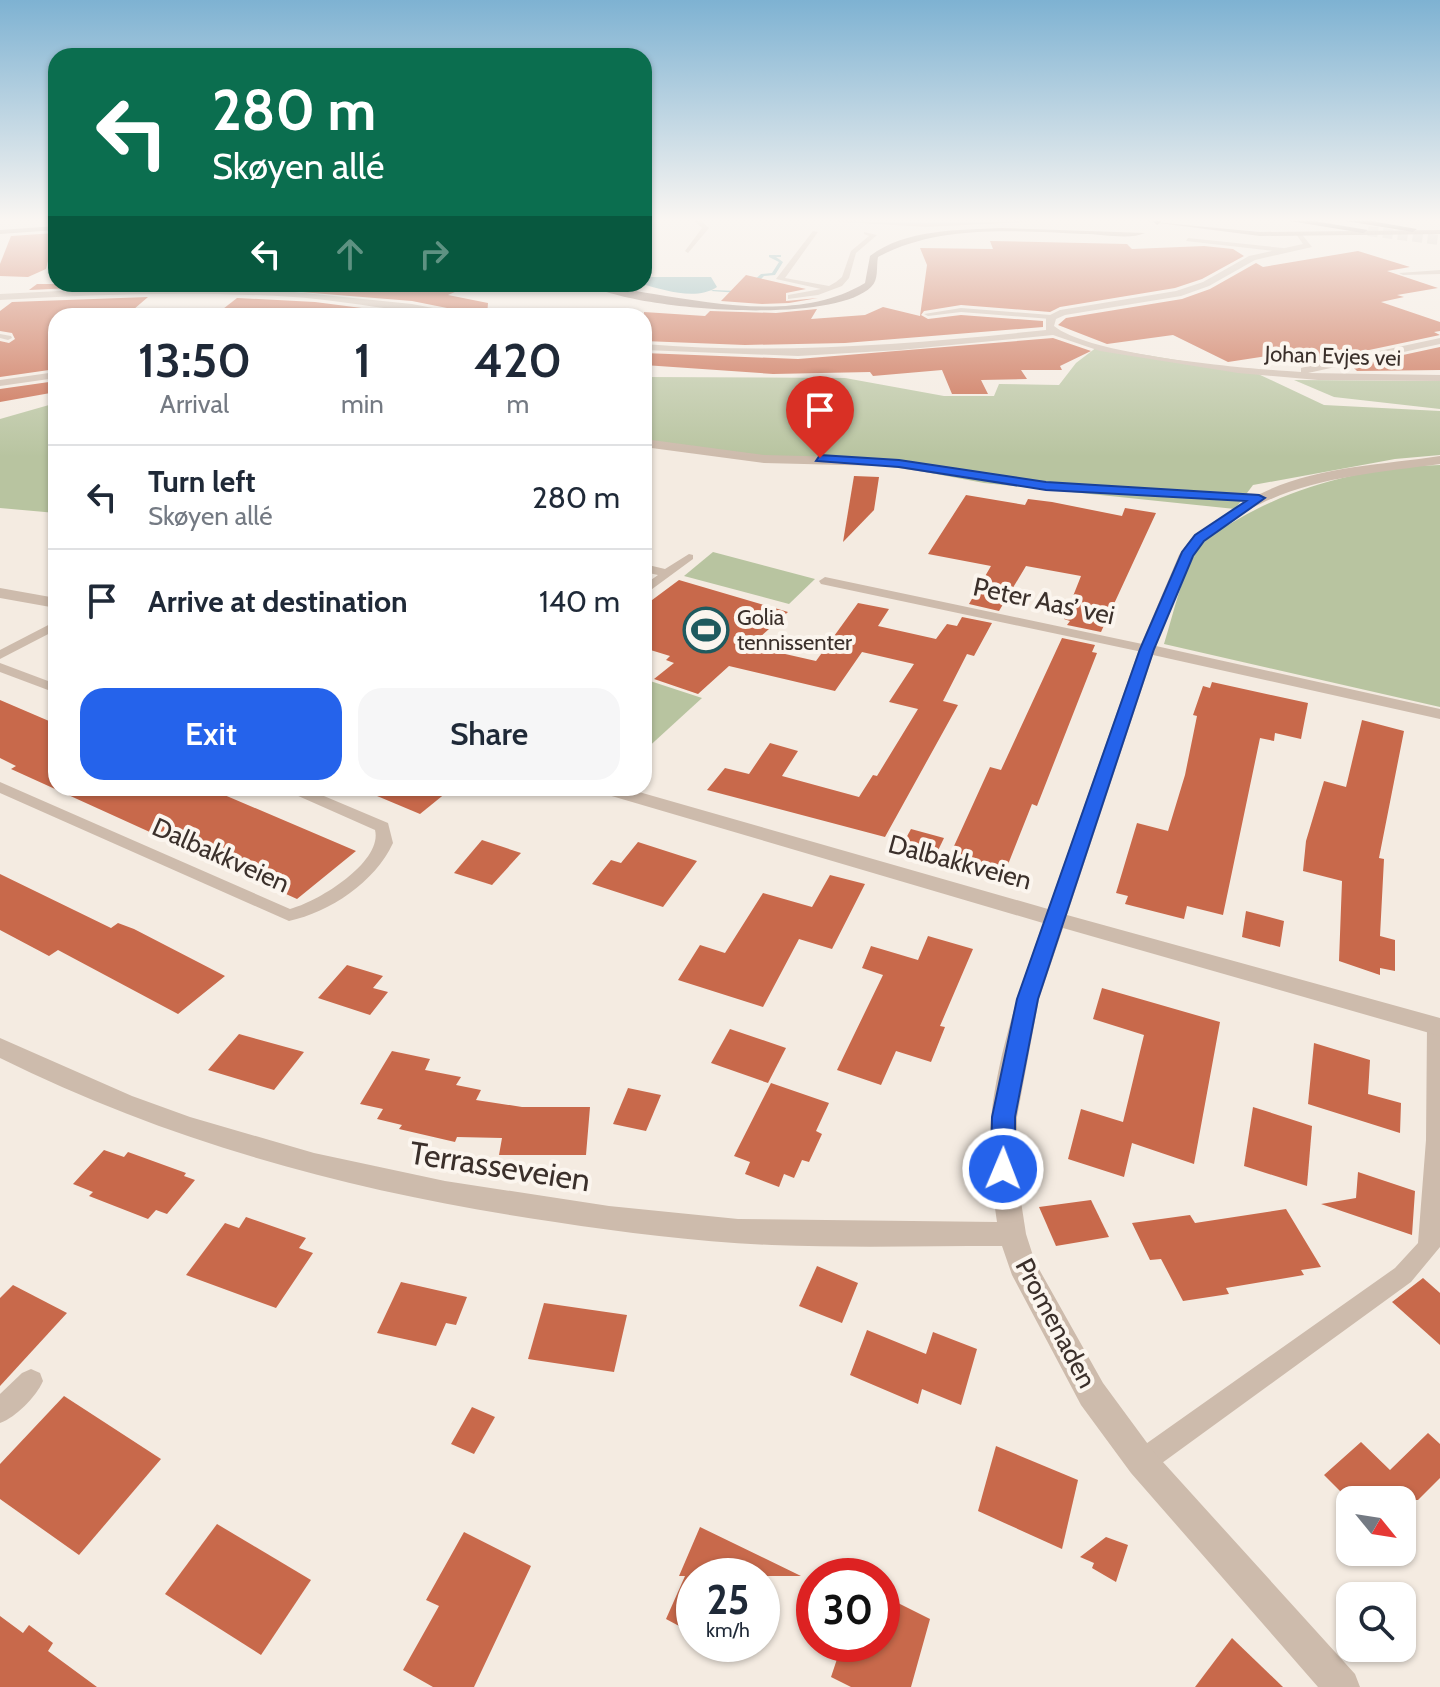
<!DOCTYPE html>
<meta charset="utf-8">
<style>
:root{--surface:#fff;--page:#f6f6f7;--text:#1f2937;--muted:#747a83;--line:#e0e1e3;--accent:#2563eb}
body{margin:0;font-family:Cabin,sans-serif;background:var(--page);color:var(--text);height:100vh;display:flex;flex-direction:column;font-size:30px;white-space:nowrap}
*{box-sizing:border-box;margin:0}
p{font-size:26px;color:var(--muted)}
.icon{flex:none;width:44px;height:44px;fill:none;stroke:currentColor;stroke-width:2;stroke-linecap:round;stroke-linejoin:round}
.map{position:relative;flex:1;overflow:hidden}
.panel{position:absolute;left:48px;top:308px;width:604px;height:488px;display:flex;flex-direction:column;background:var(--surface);border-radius:24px;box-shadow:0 2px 6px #0004}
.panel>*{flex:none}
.guide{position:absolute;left:48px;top:48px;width:604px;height:244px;border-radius:24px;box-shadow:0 2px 6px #0004;background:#0b6e4f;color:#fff;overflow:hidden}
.needle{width:52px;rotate:120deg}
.tools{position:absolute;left:1336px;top:1486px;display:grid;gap:16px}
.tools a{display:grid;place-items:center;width:80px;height:80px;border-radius:16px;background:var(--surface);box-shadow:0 2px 6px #0004;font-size:40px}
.speed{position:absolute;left:676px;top:1558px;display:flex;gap:16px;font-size:40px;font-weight:700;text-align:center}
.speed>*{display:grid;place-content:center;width:104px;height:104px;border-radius:50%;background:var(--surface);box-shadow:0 2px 6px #0004;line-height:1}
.speed small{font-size:20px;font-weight:400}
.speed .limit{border:12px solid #d22;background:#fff;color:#111}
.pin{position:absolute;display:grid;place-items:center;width:68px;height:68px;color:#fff;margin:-82px -34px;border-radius:50% 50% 50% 0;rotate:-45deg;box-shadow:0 0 8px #0007}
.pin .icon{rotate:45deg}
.me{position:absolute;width:88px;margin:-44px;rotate:1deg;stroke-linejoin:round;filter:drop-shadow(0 0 6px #0008)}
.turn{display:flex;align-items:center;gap:28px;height:168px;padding:0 32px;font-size:36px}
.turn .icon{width:104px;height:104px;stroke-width:2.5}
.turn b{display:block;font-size:56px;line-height:68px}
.lanes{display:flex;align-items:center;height:76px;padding:0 32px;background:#0003;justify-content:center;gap:40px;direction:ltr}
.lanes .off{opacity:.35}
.eta{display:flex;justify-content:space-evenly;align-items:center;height:136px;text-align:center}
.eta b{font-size:48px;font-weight:600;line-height:56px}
.button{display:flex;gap:16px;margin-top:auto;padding:16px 32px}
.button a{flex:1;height:92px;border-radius:24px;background:var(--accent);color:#fff;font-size:32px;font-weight:600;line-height:92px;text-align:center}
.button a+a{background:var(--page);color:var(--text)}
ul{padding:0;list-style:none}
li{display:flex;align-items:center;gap:24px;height:104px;padding:0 32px;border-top:2px solid var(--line)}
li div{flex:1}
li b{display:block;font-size:30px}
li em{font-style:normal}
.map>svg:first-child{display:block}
.green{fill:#b8c4a0}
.water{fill:#7fb0b2}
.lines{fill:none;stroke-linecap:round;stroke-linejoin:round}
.stream{fill:#7fb0b2;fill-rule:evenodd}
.building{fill:#c8694b}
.trunk-tunnel{stroke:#cfc6bd;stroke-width:10;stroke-dasharray:10 5;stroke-linecap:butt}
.service{fill:#cdbbac;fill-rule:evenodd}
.minor{fill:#cdbbac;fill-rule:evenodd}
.secondary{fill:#a18a7d;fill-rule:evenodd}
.trunk{fill:#6c584f;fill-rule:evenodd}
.route{fill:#2563eb;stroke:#184099;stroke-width:2}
.labels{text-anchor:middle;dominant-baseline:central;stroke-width:8;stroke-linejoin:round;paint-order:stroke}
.far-street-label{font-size:22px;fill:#3b302b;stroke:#fbf5ee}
.far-poi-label{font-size:22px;fill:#3b302b;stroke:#fbf5ee;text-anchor:start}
.street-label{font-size:26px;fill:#3b302b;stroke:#fbf5ee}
.near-street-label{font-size:32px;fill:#3b302b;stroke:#fbf5ee}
</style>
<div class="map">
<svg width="1440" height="1687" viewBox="0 0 1440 1687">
<rect width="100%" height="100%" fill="#f4ebe1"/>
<g class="green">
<polygon points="1097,347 1256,373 1324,405 1440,411 1440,455 1395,459 1253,485 1235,509 984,483 861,460 776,460 644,443 644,377 845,378 944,396 994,396 999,384 1059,385 1076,363"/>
<polygon points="1294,380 1440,381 1440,409 1334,397"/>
<polygon points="56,403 56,513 0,508 0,419"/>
<path d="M 1440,465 L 1440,707 L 1164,644 C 1174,613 1181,574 1200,546 C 1208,535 1223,528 1235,521 C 1295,485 1369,467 1440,465 Z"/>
<polygon points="713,552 815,579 789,604 684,576"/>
<polygon points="644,679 702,698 644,751"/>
</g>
<path class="water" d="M 644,274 L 651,277 L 711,277 L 717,287 C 696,301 664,290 642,284 Z"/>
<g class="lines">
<polygon class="stream" points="769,255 781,255 781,257 776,257 783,262 775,275 764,276 753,287 746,287 740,293 711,291 713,290 737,291 743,284 750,284 761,274 772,273 779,262 769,257"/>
</g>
<g class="building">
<polygon points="55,233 46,269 28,277 0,276 0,264 11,236"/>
<polygon points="990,241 1127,244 1132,249 1204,246 1233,249 1244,256 1202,279 1175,288 1060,307 1050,312 961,305 924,311 921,315 928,319 961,315 1043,321 1043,327 845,343 745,345 644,341 644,312 705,316 710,311 776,313 817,309 811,319 865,315 883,307 920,316 927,265 920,248 993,249"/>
<polygon points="1358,251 1410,267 1387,271 1438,288 1397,295 1404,297 1381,302 1440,322 1440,331 1434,332 1440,335 1303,364 1281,354 1228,362 1173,335 1107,344 1058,325 1066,318 1182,299 1210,289 1256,263 1263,267"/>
<polygon points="746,275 806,289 786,293 786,301 818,298 789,303 762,304 721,301"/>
<polygon points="37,284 163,284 29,290"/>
<polygon points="255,284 473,284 448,295 488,303 487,316 412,301 250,288"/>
<polygon points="148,297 126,316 56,316 56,369 0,377 0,341 9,343 15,339 12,333 0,331 0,311 12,302"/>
<polygon points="237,298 315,302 424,316 329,316 223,309"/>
<polygon points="1053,338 1091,351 1060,366 1062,370 1021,370 1027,379 981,380 988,394 952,394 942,370 873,376 870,372 773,374 644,365 644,353 798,359"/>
<polygon points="1440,347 1440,370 1357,371 1352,366"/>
<polygon points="56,381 56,392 0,402 0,389"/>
<polygon points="854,476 879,477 874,510 843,542"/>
<polygon points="966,495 1025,505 1028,499 1052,502 1122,516 1125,508 1156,513 1101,632 1067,625 1070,621 1064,619 1081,576 1026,566 999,611 969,604 991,566 928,554"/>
<polygon points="679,580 788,612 750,646 816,661 858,603 889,609 878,626 936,639 947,624 957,626 962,617 992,623 974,656 967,654 943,701 958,705 885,837 707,790 725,768 749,774 770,743 798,751 782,776 859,797 873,775 877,776 918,709 889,702 914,664 862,652 835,691 729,666 698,694 654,679 674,663 666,660 670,656 644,648 644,606"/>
<polygon points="1062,638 1095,645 1092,652 1097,653 1037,806 1032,804 1005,872 949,857 990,767 1001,770"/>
<polygon points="1212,682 1308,703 1301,739 1275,733 1274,741 1260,738 1223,915 1187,906 1184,919 1125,904 1128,896 1116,893 1137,823 1168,831 1185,775 1197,716 1193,715 1203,686 1210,688"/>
<polygon points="0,700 56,724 56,788 208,788 356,851 297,899 11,769 16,766 0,758"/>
<polygon points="1362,720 1404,731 1379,858 1384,859 1380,936 1395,940 1395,971 1380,968 1380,975 1339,961 1342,881 1303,871 1306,841 1324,781 1346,787"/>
<polygon points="358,788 452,788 420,814"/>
<polygon points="911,829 944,838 933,861 899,851"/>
<polygon points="482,840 521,853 492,885 454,873"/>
<polygon points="638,842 697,861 663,907 592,884 611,860 621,863"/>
<polygon points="0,874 111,928 118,923 134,929 225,976 178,1014 58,950 49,956 0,930"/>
<polygon points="830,875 865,884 832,949 799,939 763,1007 678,980 700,945 725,953 763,893 812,907"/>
<polygon points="1246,911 1284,921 1280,947 1242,937"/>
<polygon points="928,936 973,949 940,1026 945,1027 931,1062 896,1051 881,1085 837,1070 883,975 862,968 871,946 918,960"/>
<polygon points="347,965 383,976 373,988 388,992 370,1015 318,998"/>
<polygon points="1102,988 1220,1022 1194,1164 1132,1143 1124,1177 1068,1159 1081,1109 1123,1122 1144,1035 1093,1019"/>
<polygon points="730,1029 786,1048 768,1083 711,1063"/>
<polygon points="239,1034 304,1052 274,1090 208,1070"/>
<polygon points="1314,1043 1370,1060 1368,1094 1401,1103 1400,1133 1308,1104"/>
<polygon points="392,1051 430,1059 425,1070 461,1077 456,1085 481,1090 476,1100 522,1107 590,1107 586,1155 499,1155 502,1138 457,1137 455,1142 399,1129 402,1125 377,1119 383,1109 360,1104"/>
<polygon points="771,1083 829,1103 816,1131 822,1134 809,1162 802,1160 794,1178 784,1174 779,1187 745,1174 750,1162 734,1156"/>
<polygon points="628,1088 661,1095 646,1131 613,1124"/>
<polygon points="1253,1107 1312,1126 1307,1186 1244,1166"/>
<polygon points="104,1150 124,1157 128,1152 186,1173 184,1176 195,1180 167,1214 156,1210 148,1219 89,1196 93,1192 73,1184"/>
<polygon points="1358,1172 1415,1191 1412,1235 1321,1204 1356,1198"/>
<polygon points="1091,1200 1109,1237 1056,1246 1039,1207"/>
<polygon points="1286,1209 1321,1267 1301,1270 1304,1275 1226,1288 1229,1294 1183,1301 1161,1259 1150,1260 1132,1223 1190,1215 1195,1223"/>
<polygon points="246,1217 306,1238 299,1248 313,1253 276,1308 186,1275 225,1223 239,1228"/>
<polygon points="817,1266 858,1283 842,1323 799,1306"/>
<polygon points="1423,1278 1440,1293 1440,1345 1392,1302"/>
<polygon points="401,1282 467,1297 456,1325 446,1323 436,1346 377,1333"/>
<polygon points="13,1285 67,1313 0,1386 0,1298"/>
<polygon points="544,1303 627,1315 614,1372 528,1359"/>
<polygon points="867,1330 926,1354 933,1332 977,1349 961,1405 922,1389 918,1404 850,1375"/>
<polygon points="64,1396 161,1459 79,1555 0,1499 0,1464"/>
<polygon points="472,1407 495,1417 474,1454 451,1444"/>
<polygon points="1428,1433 1440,1444 1440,1478 1418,1500 1349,1500 1324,1475 1361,1442 1390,1470"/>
<polygon points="996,1446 1078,1480 1062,1549 978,1511"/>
<polygon points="217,1524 311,1580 261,1655 165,1594"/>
<polygon points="700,1527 801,1576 694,1576 694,1634 666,1619 685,1576 679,1576"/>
<polygon points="464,1532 531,1566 474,1687 433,1687 403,1670 439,1606 426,1600"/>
<polygon points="1106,1537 1128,1545 1116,1582 1092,1568 1094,1563 1080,1557"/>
<polygon points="882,1595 930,1619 911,1687 851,1687 831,1677 842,1644 882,1644"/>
<polygon points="0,1616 23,1633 29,1625 53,1643 48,1651 97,1687 0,1687"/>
<polygon points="1232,1638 1283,1687 1195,1687"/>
</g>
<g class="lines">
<polyline class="trunk-tunnel" points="1368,231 1440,240"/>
<g class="service">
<polygon points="694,221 701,221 709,228 688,253 685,251 702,228"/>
<polygon points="828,221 926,223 1041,221 926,227"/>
<polygon points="813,231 818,232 785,278 829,286 836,282 842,277 851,251 869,236 864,234 864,232 877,235 856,253 849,278 842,286 818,295 788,299 788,295 821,289 776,279"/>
<polygon points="1188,238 1283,248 1286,250 1283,252 1186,241"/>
<polygon points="1440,270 1440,274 1403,275 1399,273"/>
<polygon points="170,284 178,284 169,294 163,294"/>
<polygon points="235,284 243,284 233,294 227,294"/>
<polygon points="961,308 1051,315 1055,317 1051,319 961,312 928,316 924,314"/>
<polygon points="0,334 11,336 12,338 8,340 0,338"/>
<polygon points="56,372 56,378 0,386 0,380"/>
<polygon points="689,554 693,555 693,559 644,595 644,585 658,575 644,572 644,564 665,569"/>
<polygon points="825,577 1147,645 1154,649 1147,653 821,584 819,581"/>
<polygon points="56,621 56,630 0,659 0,650"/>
<polygon points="0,663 56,684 56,693 0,672"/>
<path d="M 0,782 L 290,909 C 318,902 383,862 375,830 L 287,791 L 284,788 L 305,788 L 388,823 L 393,843 C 375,882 330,912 289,921 L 0,793 Z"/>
<polygon points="1436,1019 1440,1020 1440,1247 1411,1282 1151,1471 1142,1475 1133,1471 1129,1462 1133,1453 1395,1268 1418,1243 1426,1140 1427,1026 1429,1021"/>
<path d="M 31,1369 L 40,1373 L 43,1381 C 36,1397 16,1417 0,1423 L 0,1394 L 22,1373 Z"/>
</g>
<g class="minor">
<path d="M 1300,232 L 1312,247 L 1255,260 L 1209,286 L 1181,296 L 1065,315 L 1056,319 L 1054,326 C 1091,356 1250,369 1301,372 L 1301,368 L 1305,367 L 1440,338 L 1440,344 L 1308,373 L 1440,375 L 1440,381 L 1318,380 L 1238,373 L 1100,351 L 1053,335 L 900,350 L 798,356 L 644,350 L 644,344 C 779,355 912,344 1046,330 L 1046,317 L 1060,310 L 1176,291 L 1203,282 L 1249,256 L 1303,244 L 1296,234 Z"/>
<path d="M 118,288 L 295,292 L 412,304 L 475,316 C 415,316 353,301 293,297 C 195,291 98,294 0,300 L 0,294 Z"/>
<path d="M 644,439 L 764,455 L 884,458 L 1046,482 L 1260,494 C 1313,467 1381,465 1440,456 L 1440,464 C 1366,474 1286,479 1224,526 C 1213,534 1201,542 1193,555 C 1177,582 1168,617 1156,646 L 1440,709 L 1440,719 L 1153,655 L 1067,915 L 1440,1018 L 1440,1036 L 1063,928 L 1039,999 L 1017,1117 L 1016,1169 L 1026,1234 L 1035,1262 L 1103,1383 L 1153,1451 L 1355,1674 L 1360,1687 L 1318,1687 L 1131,1473 L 1081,1405 L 1012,1275 L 1002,1246 C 925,1246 848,1248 772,1245 C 699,1242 627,1233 555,1222 C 362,1194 175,1145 0,1058 L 0,1038 L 132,1096 L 190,1117 L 314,1153 L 445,1181 L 609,1206 L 738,1219 L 997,1222 C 992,1187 988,1153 991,1118 C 998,1052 1021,985 1043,923 L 598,792 L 596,788 L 625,788 L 1048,909 L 1139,649 L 1179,555 L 1194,535 L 1246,501 L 1046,490 L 884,466 L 764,463 L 644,447 Z"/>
<polygon points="0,588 56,598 56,608 0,598"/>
</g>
<g class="secondary">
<polygon points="1143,221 1260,232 1440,230 1440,234 1260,236"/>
<polygon points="56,226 56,230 0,234 0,230"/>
<path d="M 1002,228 L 1145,233 C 1130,240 1102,234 1084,234 C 1018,231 938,224 878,257 C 876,267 879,280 871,287 C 831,326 632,310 587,284 C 610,284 632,291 654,294 C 721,305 804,320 865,283 L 870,256 C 905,229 959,230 1002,228 Z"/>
</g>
<g class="trunk">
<polygon points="1153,221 1161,221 1161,222 1157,225"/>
<polygon points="1290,221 1314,221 1368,230 1363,233"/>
<polygon points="1346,221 1371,221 1417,229 1413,232"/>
</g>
</g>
<linearGradient id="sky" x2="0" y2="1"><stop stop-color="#7eb2d2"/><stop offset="0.48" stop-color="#faf6f2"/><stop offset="1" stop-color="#faf6f2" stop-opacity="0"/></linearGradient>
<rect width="1440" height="457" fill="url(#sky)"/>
<polygon class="route" points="820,455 899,460 1046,482 1259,495 1265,498 1204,541 1193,556 1154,649 1038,999 1015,1117 1015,1169 1011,1176 1003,1179 994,1176 991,1169 992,1117 1017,999 1140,649 1182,552 1195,535 1246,501 1046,490 899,467 816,461"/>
<defs>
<g id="stadium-ring" transform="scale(2.3)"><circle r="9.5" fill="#fbf5ee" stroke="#1f5a5e" stroke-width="1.5"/><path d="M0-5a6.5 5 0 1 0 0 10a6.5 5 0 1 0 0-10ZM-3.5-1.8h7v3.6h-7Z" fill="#1f5a5e"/></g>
</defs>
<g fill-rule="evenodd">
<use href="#stadium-ring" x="706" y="630"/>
</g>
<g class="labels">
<g class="far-street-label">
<text transform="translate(1333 356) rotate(2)">Johan Evjes vei</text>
</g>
<g class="far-poi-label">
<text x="737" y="617">Golia<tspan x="737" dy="25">tennissenter</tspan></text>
</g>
<g class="street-label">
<text transform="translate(1044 601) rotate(12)">Peter Aas’ vei</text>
<text transform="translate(221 855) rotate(24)">Dalbakkveien</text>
<text transform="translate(960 862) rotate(15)">Dalbakkveien</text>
<text transform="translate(1056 1323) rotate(62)">Promenaden</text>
</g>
<g class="near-street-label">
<text transform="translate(500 1166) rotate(9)">Terrasseveien</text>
</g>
</g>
</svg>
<div class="tools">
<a><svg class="needle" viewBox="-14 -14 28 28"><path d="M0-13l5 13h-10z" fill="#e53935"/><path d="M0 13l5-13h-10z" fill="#747a83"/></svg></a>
<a><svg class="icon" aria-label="search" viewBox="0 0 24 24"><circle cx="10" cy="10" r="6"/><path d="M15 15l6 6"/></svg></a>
</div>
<div class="speed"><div>25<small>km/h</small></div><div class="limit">30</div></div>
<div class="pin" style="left:820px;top:458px;background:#d93025"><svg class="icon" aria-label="arrive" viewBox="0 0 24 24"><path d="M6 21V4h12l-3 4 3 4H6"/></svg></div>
<svg class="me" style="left:1003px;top:1169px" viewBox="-20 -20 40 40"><circle r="17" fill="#2563eb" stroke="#fff" stroke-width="3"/><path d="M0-11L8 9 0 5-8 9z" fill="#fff"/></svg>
<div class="guide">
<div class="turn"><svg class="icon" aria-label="left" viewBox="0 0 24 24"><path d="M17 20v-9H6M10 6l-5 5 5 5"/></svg><div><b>280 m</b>Skøyen allé</div></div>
<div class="lanes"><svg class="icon" aria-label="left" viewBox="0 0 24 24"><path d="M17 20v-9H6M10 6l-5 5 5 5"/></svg><svg class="icon off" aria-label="ahead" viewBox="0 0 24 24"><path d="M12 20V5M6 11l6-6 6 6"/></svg><svg class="icon off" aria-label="right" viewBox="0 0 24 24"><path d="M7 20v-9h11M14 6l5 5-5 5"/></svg></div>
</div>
<section class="panel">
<div class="eta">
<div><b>13:50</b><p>Arrival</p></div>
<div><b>1</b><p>min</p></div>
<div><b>420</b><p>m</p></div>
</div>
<ul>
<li><svg class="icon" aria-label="left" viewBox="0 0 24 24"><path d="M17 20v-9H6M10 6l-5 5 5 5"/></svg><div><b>Turn left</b><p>Skøyen allé</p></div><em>280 m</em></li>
<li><svg class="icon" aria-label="arrive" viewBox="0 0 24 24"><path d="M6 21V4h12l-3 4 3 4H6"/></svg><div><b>Arrive at destination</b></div><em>140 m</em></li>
</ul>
<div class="button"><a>Exit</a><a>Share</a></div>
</section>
</div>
